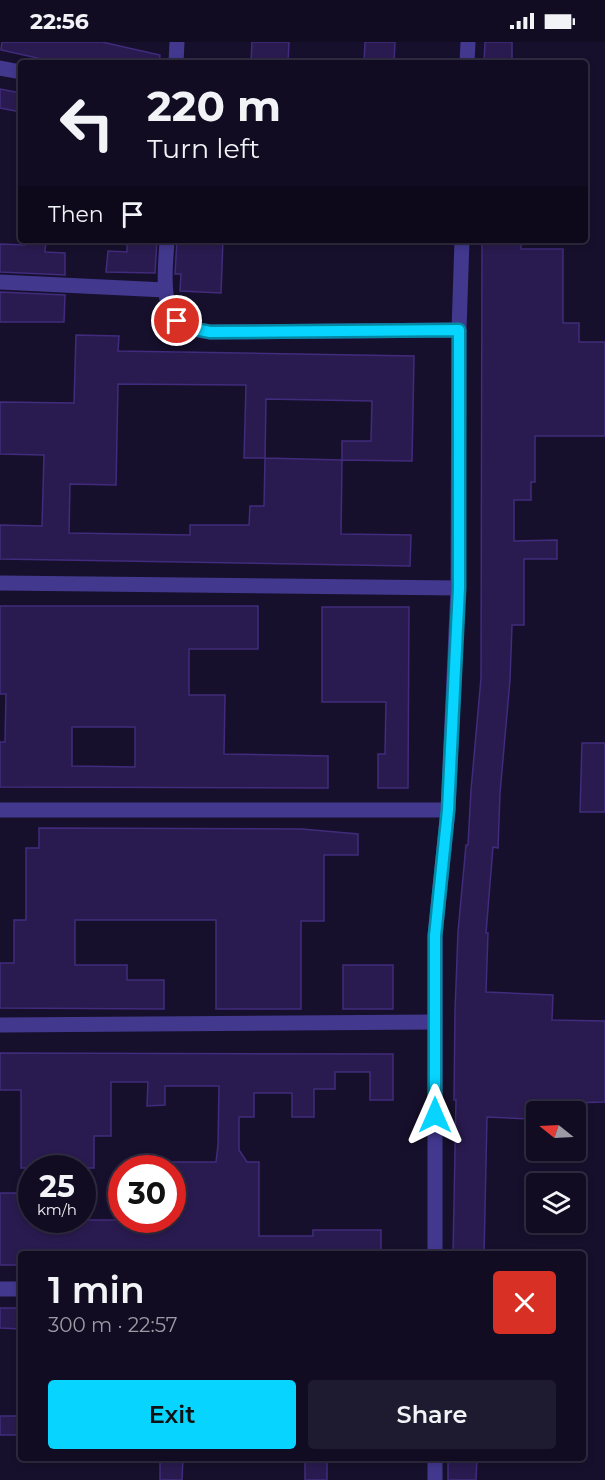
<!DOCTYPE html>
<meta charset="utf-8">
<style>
:root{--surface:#110c22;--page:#1e1a2f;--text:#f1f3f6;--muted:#9c9ba5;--line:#302c40;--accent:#07d5ff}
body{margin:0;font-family:Montserrat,sans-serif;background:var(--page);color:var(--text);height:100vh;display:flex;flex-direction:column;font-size:22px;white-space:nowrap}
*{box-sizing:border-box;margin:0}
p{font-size:20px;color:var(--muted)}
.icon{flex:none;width:33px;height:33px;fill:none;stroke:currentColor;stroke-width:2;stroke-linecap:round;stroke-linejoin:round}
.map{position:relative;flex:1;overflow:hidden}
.sheet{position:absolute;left:18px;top:1209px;width:568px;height:210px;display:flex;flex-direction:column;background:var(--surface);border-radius:6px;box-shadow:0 3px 9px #0003,0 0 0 2px var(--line)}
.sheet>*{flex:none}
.top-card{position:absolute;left:18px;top:18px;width:570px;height:183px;border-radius:6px;box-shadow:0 3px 9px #0003,0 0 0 2px var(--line);background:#110c22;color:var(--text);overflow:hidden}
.needle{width:39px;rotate:288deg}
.fabs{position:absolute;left:526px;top:1059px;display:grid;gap:12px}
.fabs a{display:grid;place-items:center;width:60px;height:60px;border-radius:6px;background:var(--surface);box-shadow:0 3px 9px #0003,0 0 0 2px var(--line);font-size:30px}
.speed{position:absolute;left:18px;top:1113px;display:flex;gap:12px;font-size:30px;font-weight:700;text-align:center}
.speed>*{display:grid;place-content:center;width:78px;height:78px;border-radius:50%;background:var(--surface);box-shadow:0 3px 9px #0003,0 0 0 2px var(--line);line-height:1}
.speed small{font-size:15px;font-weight:400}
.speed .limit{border:9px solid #d22;background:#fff;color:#111}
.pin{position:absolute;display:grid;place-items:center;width:51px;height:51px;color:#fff;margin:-26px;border:3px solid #fff;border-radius:50%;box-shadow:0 2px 6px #0007}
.me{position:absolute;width:66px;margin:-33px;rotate:0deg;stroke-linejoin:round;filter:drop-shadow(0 0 4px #0008)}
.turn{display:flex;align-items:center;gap:21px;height:126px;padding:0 30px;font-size:27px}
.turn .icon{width:78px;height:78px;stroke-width:2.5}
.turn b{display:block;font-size:42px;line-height:51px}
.then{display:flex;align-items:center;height:57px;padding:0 30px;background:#0003;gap:12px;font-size:22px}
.round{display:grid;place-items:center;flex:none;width:63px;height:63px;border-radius:6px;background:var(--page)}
.headline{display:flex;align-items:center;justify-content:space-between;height:102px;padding:0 30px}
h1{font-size:36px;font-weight:600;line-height:45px}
.action{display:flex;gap:12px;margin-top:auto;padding:12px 30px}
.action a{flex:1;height:69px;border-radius:6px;background:var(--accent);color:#111;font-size:24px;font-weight:600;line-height:69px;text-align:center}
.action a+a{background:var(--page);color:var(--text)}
.status{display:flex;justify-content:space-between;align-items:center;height:42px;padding:0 30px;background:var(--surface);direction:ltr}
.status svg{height:16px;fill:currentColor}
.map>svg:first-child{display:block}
.building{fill:#291b4f;stroke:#412b7c;stroke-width:1.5;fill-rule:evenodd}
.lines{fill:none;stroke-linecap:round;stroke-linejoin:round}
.street{stroke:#42388e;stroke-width:15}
.route-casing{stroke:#058aa6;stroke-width:15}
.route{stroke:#07d5ff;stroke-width:10}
</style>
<div class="status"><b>22:56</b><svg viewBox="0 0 49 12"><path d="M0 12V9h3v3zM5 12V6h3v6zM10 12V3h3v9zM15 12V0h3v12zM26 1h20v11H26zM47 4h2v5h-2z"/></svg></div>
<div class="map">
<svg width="605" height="1438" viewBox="0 0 605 1438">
<rect width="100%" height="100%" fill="#17102d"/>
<g class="building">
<polygon points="2,0 102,0 160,13 159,21 60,21 1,8"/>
<polygon points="252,0 289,0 288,21 251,21"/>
<polygon points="365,0 395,0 394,21 364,21"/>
<polygon points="485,0 512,0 512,21 484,21"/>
<polygon points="0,47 21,51 21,70 0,66"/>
<polygon points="25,198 46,198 45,210 65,211 65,233 0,230 0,202 25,203"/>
<polygon points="127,198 157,198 155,231 106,230 108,209 127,210"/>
<polygon points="177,198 223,198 221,251 180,249 181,232 175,232"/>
<polygon points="482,198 521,198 521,207 563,207 563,281 579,281 579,300 605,300 605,394 535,394 535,440 531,440 531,458 514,458 514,499 557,498 557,517 524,517 524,583 512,583 510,638 500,751 498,806 493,805 486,891 488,891 486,950 553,953 552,978 605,979 605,1060 529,1062 528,1077 487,1075 484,1212 453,1212 456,1058 454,1058 455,969 458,890 466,803 468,803 471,748 481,636"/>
<polygon points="0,250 65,253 64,280 0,280"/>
<path d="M 76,293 L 119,294 L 118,309 L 414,314 L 412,419 L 342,418 L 341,492 L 411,493 L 410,524 L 0,517 L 0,483 L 42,484 L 44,413 L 0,412 L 0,360 L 74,361 ZM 118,342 L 246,343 L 244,416 L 265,416 L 264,464 L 250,464 L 249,483 L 190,483 L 190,493 L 69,491 L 70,442 L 116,443 ZM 266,357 L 372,359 L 371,399 L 342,399 L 342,418 L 265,416 Z"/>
<path d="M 0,564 L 258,564 L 258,607 L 189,607 L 189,653 L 225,653 L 224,712 L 328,714 L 328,746 L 0,745 L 0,700 L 5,700 L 6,652 L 0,652 ZM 72,685 L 135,685 L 135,725 L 72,724 Z"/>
<polygon points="322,565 409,565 408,746 378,746 378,712 385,712 386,660 322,660"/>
<polygon points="582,701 605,701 605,770 580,770"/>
<polygon points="39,786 302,787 358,792 358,813 324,813 324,879 301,879 301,967 216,967 216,878 75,878 75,923 127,923 127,938 164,938 164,967 0,966 0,921 14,921 14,878 26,878 26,806 39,806"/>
<rect x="343" y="923" width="50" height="44"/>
<polygon points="0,1011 393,1012 393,1058 370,1058 370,1030 335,1030 335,1047 314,1047 314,1075 292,1075 292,1051 254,1051 254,1075 239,1075 239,1108 247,1120 259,1120 259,1194 313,1194 313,1188 381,1188 381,1212 21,1212 21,1223 0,1223 0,1151 32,1151 32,1178 172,1178 172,1120 216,1120 218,1103 219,1044 165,1044 165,1063 147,1064 148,1040 111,1040 111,1094 94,1094 94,1126 21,1126 21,1048 0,1048"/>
<polygon points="0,1266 21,1266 21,1287 0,1286"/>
<rect x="0" y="1374" width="20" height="19"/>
<polygon points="160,1416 183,1416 182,1438 160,1438"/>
<rect x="305" y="1416" width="22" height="22"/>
<polygon points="448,1416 477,1416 476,1438 448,1438"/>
</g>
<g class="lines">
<g class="street">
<polyline points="176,21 177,0"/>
<polyline points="467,21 468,0"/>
<polyline points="0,26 21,30"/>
<path d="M 167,198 C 166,226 156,276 192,287 C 197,288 204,289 210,290 L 459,288"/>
<polyline points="0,240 165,248"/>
<polyline points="0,541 458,546"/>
<polyline points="0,768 448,768"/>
<polyline points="0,983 435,980"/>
<polyline points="435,1212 435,893 448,768 458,546 459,288 462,198"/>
<polyline points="0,1247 21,1247"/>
<polyline points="435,1438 435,1416"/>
</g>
</g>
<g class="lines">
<g class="route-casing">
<polyline id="route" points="177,279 190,286 210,290 459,288 459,546 448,768 435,894 435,1073"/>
</g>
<use href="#route" class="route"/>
</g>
</svg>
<div class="fabs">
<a><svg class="needle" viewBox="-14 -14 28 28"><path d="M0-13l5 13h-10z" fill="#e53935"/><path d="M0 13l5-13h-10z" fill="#9c9ba5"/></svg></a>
<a><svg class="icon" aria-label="layers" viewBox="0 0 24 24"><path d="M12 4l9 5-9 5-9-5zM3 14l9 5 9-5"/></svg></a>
</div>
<div class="speed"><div>25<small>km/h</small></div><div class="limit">30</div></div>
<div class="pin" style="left:177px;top:279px;background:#d93025"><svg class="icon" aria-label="arrive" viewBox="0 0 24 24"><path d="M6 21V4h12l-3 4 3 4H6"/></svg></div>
<svg class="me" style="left:435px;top:1073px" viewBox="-20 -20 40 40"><path d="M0-17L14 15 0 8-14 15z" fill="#07d5ff" stroke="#fff" stroke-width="4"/></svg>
<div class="top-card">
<div class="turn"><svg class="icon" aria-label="left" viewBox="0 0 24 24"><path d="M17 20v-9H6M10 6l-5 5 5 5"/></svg><div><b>220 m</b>Turn left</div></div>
<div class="then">Then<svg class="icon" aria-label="arrive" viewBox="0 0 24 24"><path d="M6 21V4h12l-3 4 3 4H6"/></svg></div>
</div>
<section class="sheet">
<div class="headline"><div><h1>1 min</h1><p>300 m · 22:57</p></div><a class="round" style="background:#d93025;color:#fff"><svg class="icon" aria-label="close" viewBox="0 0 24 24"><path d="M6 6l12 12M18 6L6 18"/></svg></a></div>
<div class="action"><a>Exit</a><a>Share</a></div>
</section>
</div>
